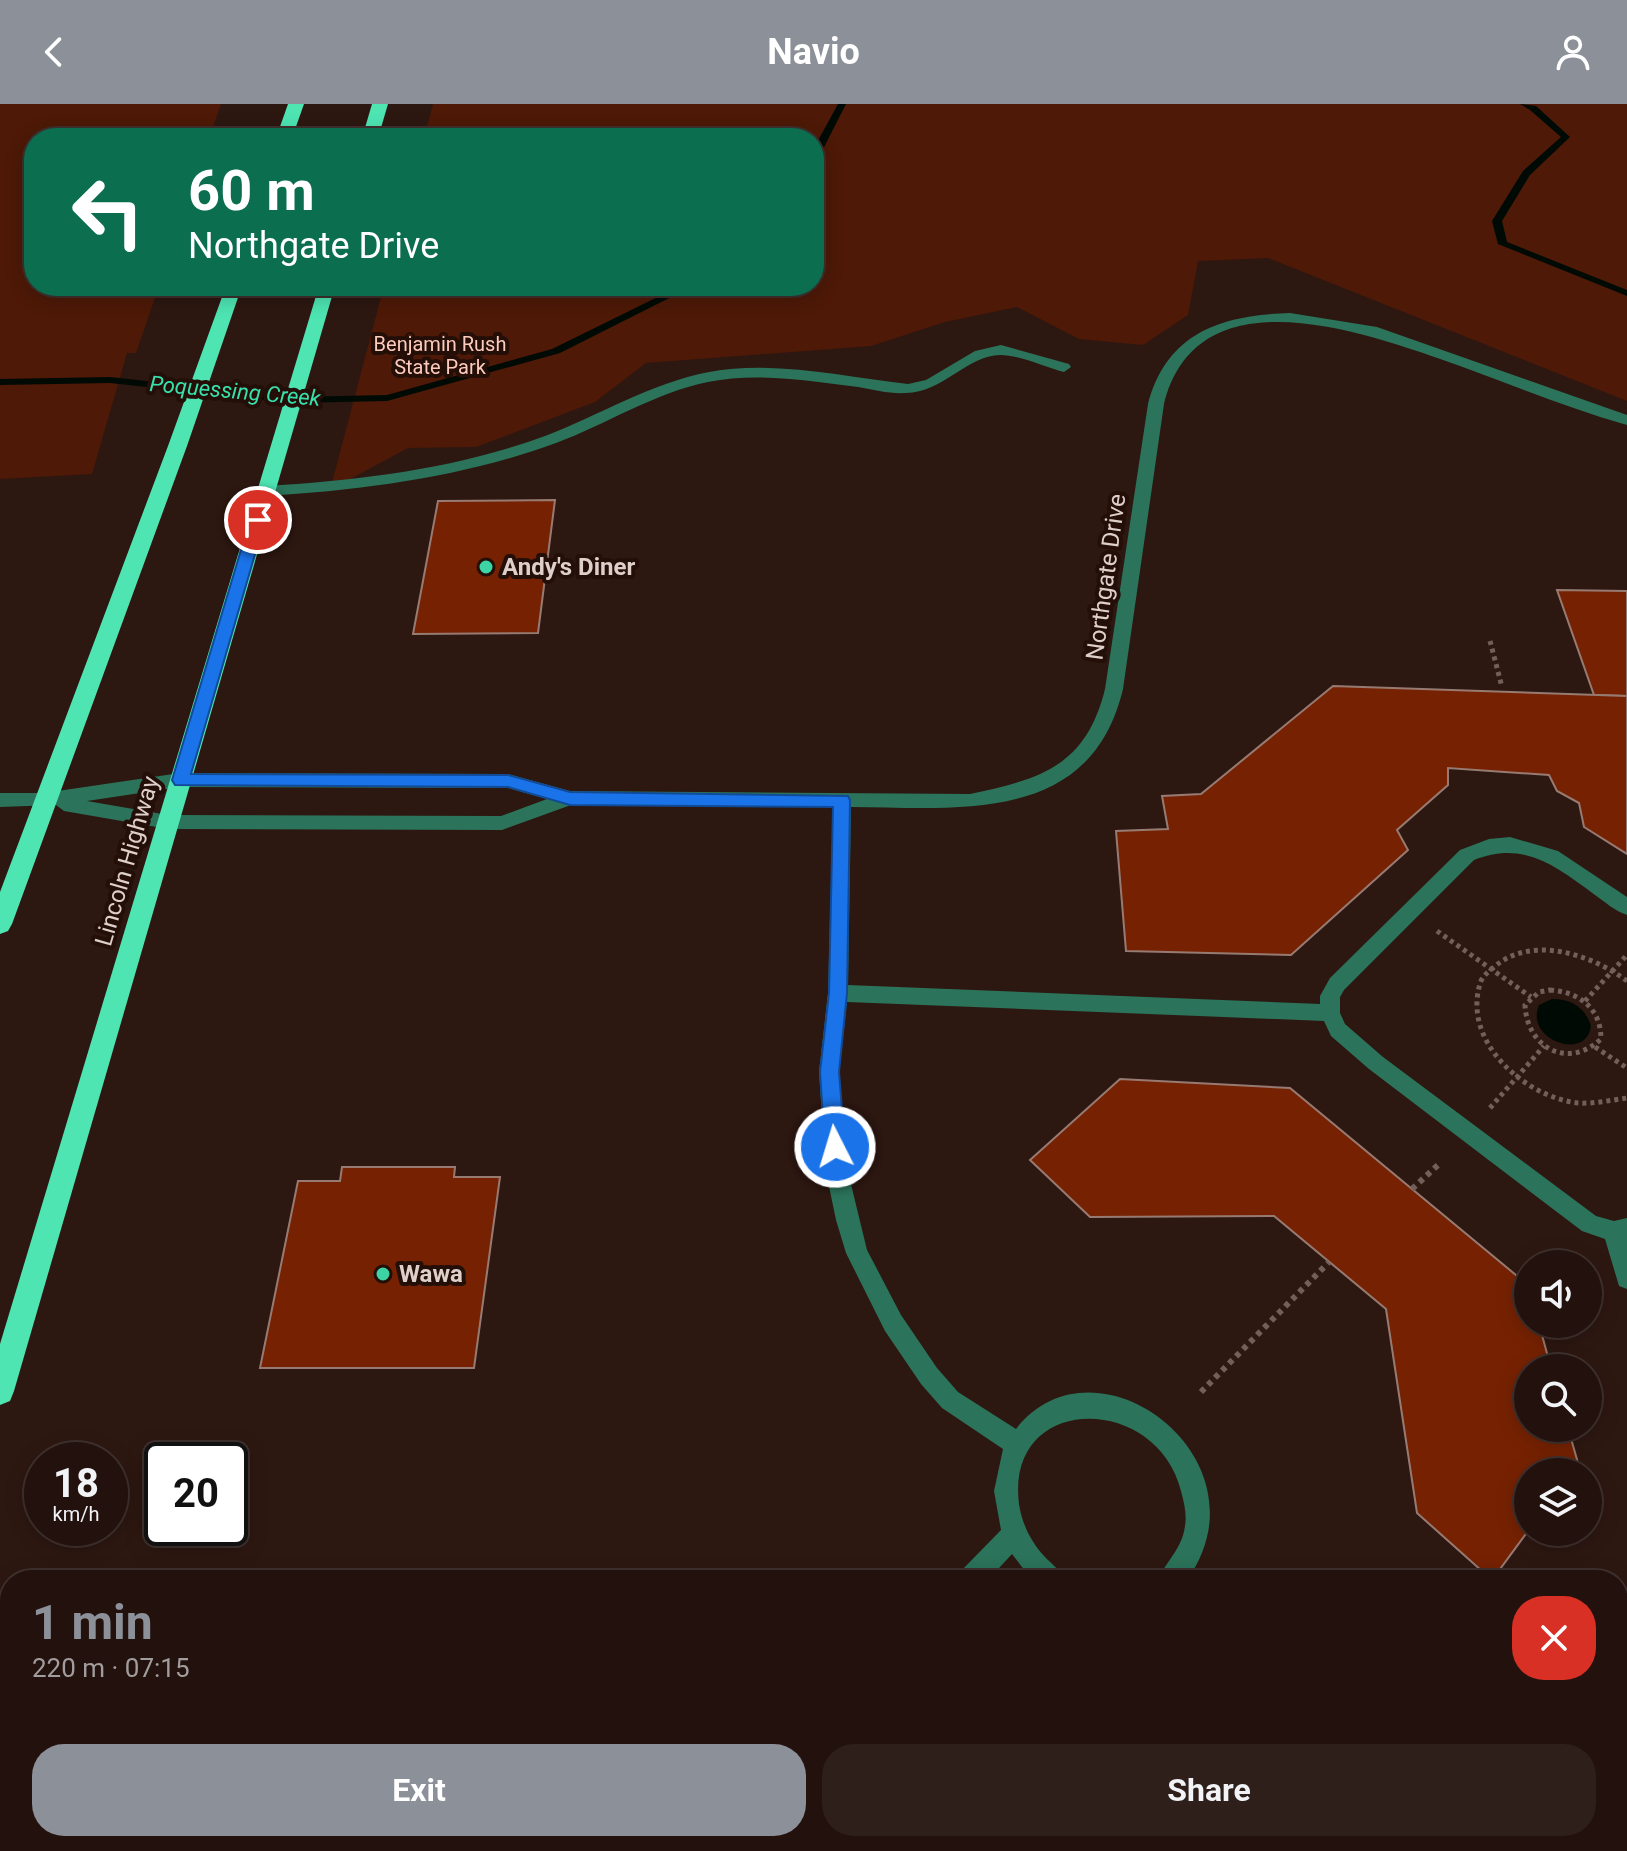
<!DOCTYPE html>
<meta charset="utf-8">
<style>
:root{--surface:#22110d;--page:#2e1f1b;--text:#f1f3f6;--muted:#a29d9d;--line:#3f312e;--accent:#8c9099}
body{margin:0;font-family:Roboto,sans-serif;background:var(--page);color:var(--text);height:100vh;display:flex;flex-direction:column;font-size:30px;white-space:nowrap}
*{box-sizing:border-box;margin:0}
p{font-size:26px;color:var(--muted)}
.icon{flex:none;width:44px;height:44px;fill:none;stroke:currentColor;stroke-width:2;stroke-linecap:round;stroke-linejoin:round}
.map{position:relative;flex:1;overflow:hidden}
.sheet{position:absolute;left:0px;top:1466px;width:1628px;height:282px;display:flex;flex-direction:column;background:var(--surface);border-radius:32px 32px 0 0;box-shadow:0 4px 20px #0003,0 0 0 2px var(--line)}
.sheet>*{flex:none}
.hud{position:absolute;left:24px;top:24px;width:800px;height:168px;border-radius:32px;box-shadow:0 4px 20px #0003,0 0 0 2px var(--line);background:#0b6e4f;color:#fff;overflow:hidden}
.controls{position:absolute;left:1514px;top:1146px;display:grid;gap:16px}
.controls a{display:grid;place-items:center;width:88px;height:88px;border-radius:50%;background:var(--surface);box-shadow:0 4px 20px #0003,0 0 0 2px var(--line);font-size:40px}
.speed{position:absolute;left:24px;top:1338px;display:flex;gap:16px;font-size:40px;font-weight:700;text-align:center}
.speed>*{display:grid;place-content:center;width:104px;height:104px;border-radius:50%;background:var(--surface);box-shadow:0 4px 20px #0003,0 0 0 2px var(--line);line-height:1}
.speed small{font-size:20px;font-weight:400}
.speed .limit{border:4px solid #111;border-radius:12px;background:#fff;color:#111}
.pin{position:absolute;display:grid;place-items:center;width:68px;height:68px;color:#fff;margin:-34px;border:4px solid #fff;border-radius:50%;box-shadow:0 2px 8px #0007}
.me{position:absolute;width:88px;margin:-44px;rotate:355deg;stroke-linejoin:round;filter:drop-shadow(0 0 6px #0008)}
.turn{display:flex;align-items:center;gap:28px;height:168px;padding:0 32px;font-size:36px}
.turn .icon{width:104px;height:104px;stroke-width:2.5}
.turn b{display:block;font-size:56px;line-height:68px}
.round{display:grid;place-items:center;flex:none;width:84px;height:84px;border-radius:32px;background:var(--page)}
.overview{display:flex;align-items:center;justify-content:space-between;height:136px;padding:0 32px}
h1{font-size:48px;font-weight:700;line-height:60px;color:var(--accent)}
.cta{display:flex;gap:16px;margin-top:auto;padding:16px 32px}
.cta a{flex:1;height:92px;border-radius:32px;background:var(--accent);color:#fff;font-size:32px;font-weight:700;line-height:92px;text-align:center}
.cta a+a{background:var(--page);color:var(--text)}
header{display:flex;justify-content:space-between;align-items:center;height:104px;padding:0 32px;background:var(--accent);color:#fff;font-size:36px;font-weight:700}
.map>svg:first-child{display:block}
.green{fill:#4e1907}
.water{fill:#000a05}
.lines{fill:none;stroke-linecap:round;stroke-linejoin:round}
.stream{fill:#000a05;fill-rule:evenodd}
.building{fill:#762202;stroke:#977b72;stroke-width:2}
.path-far1{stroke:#725f5a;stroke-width:5;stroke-dasharray:4 4;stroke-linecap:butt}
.path{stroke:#725f5a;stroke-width:6;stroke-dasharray:5 5;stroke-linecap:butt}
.minor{fill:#2b735a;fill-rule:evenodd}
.highway{fill:#4ee5b3;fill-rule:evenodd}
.route{fill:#1a73e8;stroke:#114b97;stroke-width:2}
.poi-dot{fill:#3cd4a4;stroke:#230e08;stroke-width:3}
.labels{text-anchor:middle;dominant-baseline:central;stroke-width:8;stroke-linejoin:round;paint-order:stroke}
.far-park-label{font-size:20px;fill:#fdcbbb;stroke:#230e08}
.far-water-label{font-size:22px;font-style:italic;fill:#38e0ac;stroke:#230e08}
.poi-label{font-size:24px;font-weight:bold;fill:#decfca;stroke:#230e08;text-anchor:start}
.street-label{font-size:24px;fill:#decfca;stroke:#230e08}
</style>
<header><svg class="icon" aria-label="back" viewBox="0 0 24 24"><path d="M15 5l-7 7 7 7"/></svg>Navio<svg class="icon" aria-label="person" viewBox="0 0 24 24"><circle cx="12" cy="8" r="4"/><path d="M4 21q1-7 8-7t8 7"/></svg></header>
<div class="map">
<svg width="1627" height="1747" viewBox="0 0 1627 1747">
<rect width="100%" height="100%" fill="#2d1711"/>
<g class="green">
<polygon points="0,0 221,0 209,34 34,34 34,182 159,182 136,249 127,249 92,370 0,375"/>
<polygon points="433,0 1627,0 1627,297 1268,154 1198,157 1188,211 1143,241 1079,235 1017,203 945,218 871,242 646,259 595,298 476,343 408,344 330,386 384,182 814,182 814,34 424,34"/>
</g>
<path class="water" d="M 1552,895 C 1571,895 1585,903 1591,922 C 1587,958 1524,936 1539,901 Z"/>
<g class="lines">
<g class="stream">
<polygon points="838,0 846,0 819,53 814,56 814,44"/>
<polygon points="1520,0 1536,2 1570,33 1530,71 1502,117 1507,138 1627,186 1627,192 1498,140 1492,117 1523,67 1561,33 1530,6"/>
<polygon points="680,182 693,182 560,249 387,297 293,299 110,279 0,281 0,275 110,273 293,293 387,291 552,245"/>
</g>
</g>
<g class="building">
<polygon points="555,396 538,529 413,530 438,397"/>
<polygon points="1557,486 1627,487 1627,592 1594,591"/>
<polygon points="1333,582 1627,592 1627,750 1584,723 1579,699 1557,687 1549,671 1448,664 1448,681 1397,726 1408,746 1291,851 1126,847 1116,727 1168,725 1162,692 1201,690"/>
<polygon points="1120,975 1290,984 1528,1181 1528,1220 1539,1220 1551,1264 1528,1264 1528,1324 1568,1324 1578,1359 1571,1368 1528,1368 1528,1427 1492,1476 1417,1409 1386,1205 1274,1112 1090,1113 1030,1056"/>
<polygon points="342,1063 455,1063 454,1073 500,1073 474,1264 260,1264 298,1077 340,1077"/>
</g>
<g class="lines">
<g class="path-far1">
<polyline points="1490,537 1502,583"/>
<polyline points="1437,827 1531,893"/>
<path d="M 1627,877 C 1591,850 1530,830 1493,864 C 1488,868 1483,872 1481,877 C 1460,936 1524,993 1578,999 C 1594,1000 1612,996 1627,994"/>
<path d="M 1550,886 C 1579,888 1601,904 1601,935 C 1568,966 1527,944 1525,901 L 1539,888 Z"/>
<polyline points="1585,897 1627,851"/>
<polyline points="1595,943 1627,964"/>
<polyline points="1490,1004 1544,942"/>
</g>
<g class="path">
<polyline points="1412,1085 1438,1061"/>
<polyline points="1201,1288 1329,1158"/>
</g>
<g class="minor">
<path d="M 1290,209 L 1377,223 L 1627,311 L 1627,321 C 1570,305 1515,282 1460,262 C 1372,231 1198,164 1164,300 L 1123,585 C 1091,720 961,704 851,703 L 848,881 L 1320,900 L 1320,892 L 1330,874 L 1460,746 L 1489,735 L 1510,733 L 1558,747 L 1627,793 L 1627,811 C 1615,807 1605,798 1595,791 C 1556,762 1523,736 1474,756 L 1344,886 L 1340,893 L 1340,909 L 1345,920 L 1383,953 L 1596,1112 L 1614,1117 L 1627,1114 L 1627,1185 L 1619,1182 L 1605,1135 L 1582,1127 L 1369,965 L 1331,932 L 1324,917 L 847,898 L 839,968 L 848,1068 L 867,1146 L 901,1211 L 937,1264 L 958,1288 L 1016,1325 C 1095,1223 1273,1355 1187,1476 L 1158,1476 C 1166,1457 1182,1445 1185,1422 C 1187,1410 1184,1399 1181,1387 C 1157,1289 1005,1288 1019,1400 C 1022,1420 1031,1438 1045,1453 C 1053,1461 1060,1466 1065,1476 L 1032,1476 L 1012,1450 L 988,1476 L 957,1476 L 961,1467 L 1001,1426 L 994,1387 L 1003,1345 L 942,1304 L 921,1280 L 885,1227 L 846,1149 L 836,1116 L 826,1068 L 819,968 L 828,889 L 833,703 L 571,701 L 502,726 L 168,725 L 64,707 L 56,701 L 0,703 L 0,689 L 44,689 L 180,669 L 508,670 L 570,687 L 970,690 C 1041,675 1086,662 1105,585 L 1148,300 C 1167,228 1222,211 1290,209 ZM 180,683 L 508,684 L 547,695 L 501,712 L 168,711 L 87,697 Z"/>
<path d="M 1001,241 L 1069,260 L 1071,263 L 1064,268 C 1044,263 1020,251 1000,251 C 968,251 942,289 906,289 C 890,290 874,286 858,283 C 809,277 757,268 708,278 C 654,289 607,320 556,339 C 463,373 365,386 266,392 L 258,387 L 266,382 C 361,376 455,365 545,332 C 600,311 651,279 709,268 C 774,256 843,273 908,280 L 926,276 L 975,247 Z"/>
<rect x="1618" y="1657" width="9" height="26"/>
<polygon points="0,1680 10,1682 10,1708 0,1706"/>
<polygon points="763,1738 806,1738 802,1747 759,1747"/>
</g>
<g class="highway">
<polygon points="288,0 304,0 292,34 276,34"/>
<polygon points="372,0 388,0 378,34 362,34"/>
<polygon points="226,182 242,182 187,342 12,820 8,827 0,830 0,788 168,342"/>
<polygon points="319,182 335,182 14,1287 10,1297 0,1301 0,1240"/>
</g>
</g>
<polygon class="route" points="258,411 265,416 191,670 508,671 570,688 848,692 850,696 847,889 839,968 845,1043 842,1049 835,1052 828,1049 825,1043 820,968 829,889 833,703 570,701 508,683 175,681 172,676 250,416"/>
<g class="poi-dot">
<circle cx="486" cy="463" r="8"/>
<circle cx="383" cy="1170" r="8"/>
</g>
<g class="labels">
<g class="far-park-label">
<text x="440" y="240">Benjamin Rush<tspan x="440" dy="23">State Park</tspan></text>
</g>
<g class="far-water-label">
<text transform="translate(235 287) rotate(5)">Poquessing Creek</text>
</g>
<g class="poi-label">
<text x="502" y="463">Andy's Diner</text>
<text x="399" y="1170">Wawa</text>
</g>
<g class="street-label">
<text transform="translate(1106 473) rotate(-82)">Northgate Drive</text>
<text transform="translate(127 757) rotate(-74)">Lincoln Highway</text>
</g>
</g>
</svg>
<div class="controls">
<a><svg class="icon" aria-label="sound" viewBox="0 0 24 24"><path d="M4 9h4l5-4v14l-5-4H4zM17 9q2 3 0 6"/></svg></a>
<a><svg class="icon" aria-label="search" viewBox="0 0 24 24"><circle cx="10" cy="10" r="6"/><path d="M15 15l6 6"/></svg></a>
<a><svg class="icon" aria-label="layers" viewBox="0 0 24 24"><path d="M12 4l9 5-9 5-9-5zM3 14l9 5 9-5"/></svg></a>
</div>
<div class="speed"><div>18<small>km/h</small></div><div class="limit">20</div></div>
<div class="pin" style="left:258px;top:416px;background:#d93025"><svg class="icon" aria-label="arrive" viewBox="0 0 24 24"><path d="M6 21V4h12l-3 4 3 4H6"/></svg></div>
<svg class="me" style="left:835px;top:1043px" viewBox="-20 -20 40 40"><circle r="17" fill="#1a73e8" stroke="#fff" stroke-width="3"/><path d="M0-11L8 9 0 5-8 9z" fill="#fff"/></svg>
<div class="hud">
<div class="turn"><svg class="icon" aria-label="left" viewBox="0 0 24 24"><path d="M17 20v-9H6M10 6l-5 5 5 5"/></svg><div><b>60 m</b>Northgate Drive</div></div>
</div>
<section class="sheet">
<div class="overview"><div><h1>1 min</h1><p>220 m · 07:15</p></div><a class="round" style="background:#d93025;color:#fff"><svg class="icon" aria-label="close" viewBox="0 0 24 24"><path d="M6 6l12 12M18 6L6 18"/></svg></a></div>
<div class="cta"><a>Exit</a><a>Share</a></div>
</section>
</div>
